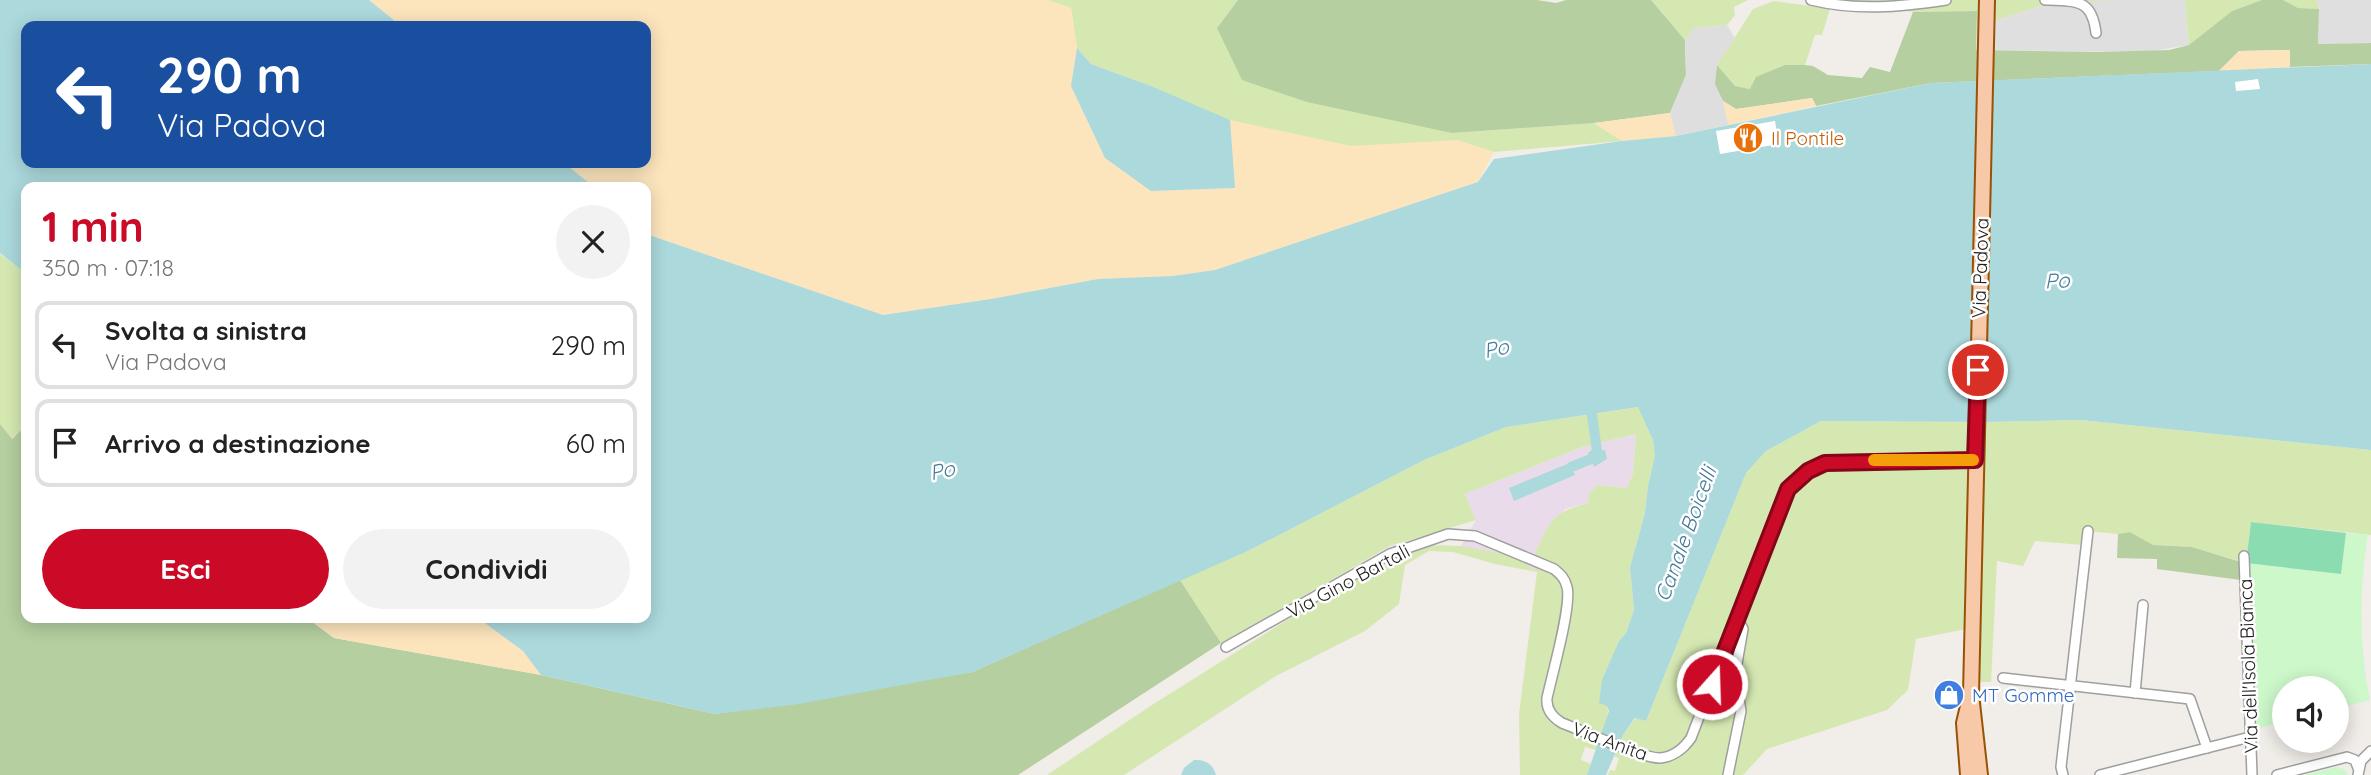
<!DOCTYPE html>
<html lang="it">
<meta charset="utf-8">
<style>
:root{--surface:#fff;--page:#f2f2f2;--text:#222;--muted:#767676;--line:#e0e0e0;--accent:#ca0a27}
body{margin:0;font-family:Quicksand,sans-serif;background:var(--page);color:var(--text);height:100vh;display:flex;flex-direction:column;font-size:26px;white-space:nowrap}
*{box-sizing:border-box;margin:0}
p{font-size:23px;color:var(--muted)}
.icon{flex:none;width:38px;height:38px;fill:none;stroke:currentColor;stroke-width:2;stroke-linecap:round;stroke-linejoin:round}
.map{position:relative;flex:1;overflow:hidden}
.drawer{position:absolute;left:21px;top:182px;width:630px;height:441px;display:flex;flex-direction:column;background:var(--surface);border-radius:14px;box-shadow:0 4px 18px #0003}
.drawer>*{flex:none}
.guide{position:absolute;left:21px;top:21px;width:630px;height:147px;border-radius:14px;box-shadow:0 4px 18px #0003;background:#1a4fa0;color:#fff;overflow:hidden}
.buttons{position:absolute;left:2272px;top:676px;display:grid;gap:14px}
.buttons a{display:grid;place-items:center;width:77px;height:77px;border-radius:50%;background:var(--surface);box-shadow:0 4px 18px #0003;font-size:35px}
.pin{position:absolute;display:grid;place-items:center;width:60px;height:60px;color:#fff;margin:-30px;border:4px solid #fff;border-radius:50%;box-shadow:0 2px 7px #0007}
.me{position:absolute;width:77px;margin:-38px;rotate:20deg;stroke-linejoin:round;filter:drop-shadow(0 0 5px #0008)}
.turn{display:flex;align-items:center;gap:24px;height:147px;padding:0 21px;font-size:32px}
.turn .icon{width:91px;height:91px;stroke-width:2.5}
.turn b{display:block;font-size:49px;line-height:60px}
.round{display:grid;place-items:center;flex:none;width:74px;height:74px;border-radius:37px;background:var(--page)}
.overview{display:flex;align-items:center;justify-content:space-between;height:119px;padding:0 21px}
h1{font-size:42px;font-weight:700;line-height:52px;color:var(--accent)}
.action{display:flex;gap:14px;margin-top:auto;padding:14px 21px}
.action a{flex:1;height:80px;border-radius:42px;background:var(--accent);color:#fff;font-size:28px;font-weight:700;line-height:80px;text-align:center}
.action a+a{background:var(--page);color:var(--text)}
ul{padding:0;list-style:none}
li{display:flex;align-items:center;gap:21px;height:88px;margin:0 14px 10px;padding:0 7px;border:4px solid var(--line);border-radius:14px}
li div{flex:1}
li b{display:block;font-size:26px}
li em{font-style:normal}
.map>svg:first-child{display:block}
.residential{fill:#e0dfdf}
.industrial{fill:#eadbea}
.grass{fill:#d5e8b2}
.forest{fill:#b5cfa0}
.sand{fill:#fce5bd}
.park{fill:#cdf8ca}
.pitch{fill:#8cdcb1}
.parking{fill:#dedede}
.water{fill:#acd9dc}
.pier{fill:#fff}
.lines{fill:none;stroke-linecap:round;stroke-linejoin:round}
.canal{stroke:#acd9dc;stroke-width:10}
.minor-casing{stroke:#9f9f9f;stroke-width:12}
.primary-casing{stroke:#985207;stroke-width:18}
.minor{stroke:#fff;stroke-width:9}
.primary{stroke:#f8c9a8;stroke-width:14}
.route-casing{stroke:#830619;stroke-width:18}
.route{stroke:#ca0a27;stroke-width:12}
.slow{stroke:#f59e0b;stroke-width:12}
.labels{text-anchor:middle;dominant-baseline:central;stroke-width:5;stroke-linejoin:round;paint-order:stroke}
.food-label{font-size:19px;fill:#c56008;stroke:#fff;text-anchor:start}
.street-label{font-size:19px;fill:#222;stroke:#fff}
.shop-label{font-size:19px;fill:#366cbe;stroke:#fff;text-anchor:start}
.water-label{font-size:21px;font-style:italic;fill:#477b96;stroke:#fff}
</style>
<div class="map">
<svg width="2371" height="775" viewBox="0 0 2371 775">
<rect width="100%" height="100%" fill="#f1ede9"/>
<g class="residential">
<polygon points="2112,0 2185,0 2189,45 2146,52 1976,50 1977,20 1994,21 2046,4"/>
<polygon points="2316,0 2371,0 2371,43 2318,44 2319,9"/>
</g>
<polygon class="industrial" points="1636,434 1633,473 1627,488 1598,485 1588,503 1565,509 1537,572 1461,546 1476,520 1465,494 1582,447"/>
<g class="grass">
<polygon points="1047,0 1238,0 1217,28 1452,133 1594,123 1622,141 1494,152 1457,140 1383,214 1151,86 1091,64 1077,48 1071,8"/>
<polygon points="1651,0 1748,0 1734,7 1735,15 1727,25 1695,28 1685,40"/>
<polygon points="1830,0 2112,0 2046,4 1994,21 1977,20 1977,11 1913,12"/>
<polygon points="2185,0 2262,0 2232,11 2189,45"/>
<polygon points="2283,0 2316,0 2319,9 2298,8"/>
<polygon points="1774,1 1830,9 1822,35 1815,35 1805,65 1785,65 1751,89 1735,86 1717,65 1753,9"/>
<polygon points="0,254 26,274 26,425 11,439 0,424"/>
<path d="M 1639,407 L 1653,440 L 1655,455 L 1648,486 L 1645,513 L 1630,567 L 1634,610 L 1626,633 L 1619,641 L 1607,706 C 1611,718 1601,738 1596,750 L 1585,747 L 1581,760 L 1591,764 L 1587,775 L 1520,775 L 1519,714 L 1537,572 L 1495,564 L 1453,552 L 1429,551 L 1405,565 L 1399,604 L 1365,631 L 1276,676 L 1124,775 L 1047,775 L 1152,705 L 1346,583 L 1426,545 L 1461,546 L 1512,555 L 1536,571 L 1532,561 C 1549,524 1547,514 1588,503 L 1590,492 L 1598,485 L 1627,488 L 1633,473 L 1636,434 L 1582,447 L 1465,494 L 1476,520 L 1390,546 L 1221,643 L 1180,580 L 1248,551 L 1424,460 L 1506,427 Z"/>
<polygon points="2081,420 2371,450 2371,535 2251,522 2246,563 2192,547 2153,545 2130,532 2118,534 2086,531 2083,545 2035,541 2023,566 1997,561 1991,682 1970,682 1981,626 1916,639 1908,690 1887,710 1767,749 1743,775 1608,775 1610,770 1615,771 1619,758 1614,756 1623,735 1636,718 1646,721 1746,473 1766,451 1821,421 1983,422"/>
</g>
<g class="forest">
<polygon points="1238,0 1537,0 1556,3 1566,0 1651,0 1685,40 1686,75 1670,113 1594,123 1452,133 1307,102 1242,80 1217,28"/>
<polygon points="2262,0 2283,0 2298,8 2319,9 2318,44 2371,43 2371,64 2290,67 2290,50 2239,51 2219,71 1931,83 1816,106 1812,98 1736,109 1723,101 1714,84 1717,65 1735,86 1750,89 1756,77 1785,65 1805,65 1813,66 1828,75 1862,78 1870,67 1890,72 1913,12 1977,11 1976,50 2099,52 2169,50 2189,45 2232,11"/>
<polygon points="0,424 12,439 26,425 26,618 307,618 334,638 541,675 715,714 972,672 1180,580 1221,643 1018,775 0,775"/>
<polygon points="2130,532 2153,545 2192,547 2241,562 2241,580 2157,569 2157,559 2117,558 2118,534"/>
</g>
<g class="sand">
<polygon points="369,0 1047,0 1071,8 1077,48 1071,86 1105,158 1151,191 1234,188 1230,120 1351,146 1457,140 1494,152 1478,182 1215,270 1173,276 1098,279 991,299 883,315 652,236 646,231 646,187 594,187 564,163 646,163 646,26 401,26"/>
<polygon points="2290,50 2290,67 2219,71 2239,51"/>
<polygon points="1812,98 1816,106 1728,125 1723,101 1736,109"/>
<polygon points="1670,113 1676,136 1622,141 1594,123"/>
<polygon points="307,618 478,618 523,651 541,675 334,638"/>
</g>
<g class="park">
<path d="M 2346,533 L 2368,535 C 2359,587 2359,649 2370,700 L 2336,709 L 2336,688 L 2284,688 L 2284,722 L 2249,730 L 2246,563 L 2341,574 Z"/>
<polygon points="2338,767 2345,770 2348,775 2304,775"/>
</g>
<polygon class="pitch" points="2251,522 2346,533 2341,574 2246,563"/>
<polygon class="parking" points="1727,25 1735,38 1717,65 1715,84 1723,101 1728,125 1676,136 1670,113 1686,75 1685,40 1694,28"/>
<g class="water">
<polygon points="0,0 369,0 401,26 26,26 26,163 564,163 594,187 26,187 26,274 0,253"/>
<polygon points="1077,48 1091,64 1151,86 1230,120 1235,188 1151,191 1105,158 1071,86"/>
<polygon points="2371,64 2371,450 2081,420 1983,422 1821,421 1766,451 1746,473 1646,721 1635,718 1623,735 1606,775 1587,775 1609,711 1607,706 1599,703 1602,680 1619,641 1626,633 1634,610 1630,567 1645,513 1648,486 1655,455 1653,440 1638,407 1506,427 1424,460 1248,551 972,672 799,704 715,714 541,675 523,651 478,618 646,618 646,231 652,236 883,315 991,299 1098,279 1173,276 1215,270 1478,182 1494,159 1622,141 1676,136 1931,83"/>
<polygon points="1605,450 1607,459 1594,467 1588,452"/>
<polygon points="1570,463 1575,475 1514,501 1509,488"/>
<path d="M 1194,760 C 1205,759 1213,764 1216,775 L 1181,775 L 1184,768 Z"/>
</g>
<g class="pier">
<polygon points="2258,79 2260,89 2236,91 2235,82"/>
<polygon points="1775,121 1779,144 1720,154 1716,131"/>
</g>
<g class="lines">
<polyline class="canal" points="1571,467 1591,459 1597,451 1590,401"/>
<g class="minor-casing">
<g id="minor">
<path d="M 1811,0 C 1857,11 1900,7 1946,0"/>
<path d="M 2045,0 C 2079,1 2092,0 2096,33"/>
<polyline points="2244,556 2252,775"/>
<path d="M 1226,647 L 1390,554 L 1448,534 L 1475,536 L 1554,569 C 1560,574 1565,578 1567,587 C 1572,605 1552,675 1547,698 C 1546,709 1552,717 1562,723 C 1581,730 1644,759 1660,758 C 1673,757 1684,748 1691,738 L 1784,496 C 1795,477 1813,464 1835,461 L 1975,460"/>
<polyline points="2003,678 2190,699 2207,748"/>
<polyline points="2135,693 2143,605"/>
<polyline points="1728,775 1741,711 1735,675 1743,629 1737,617"/>
<polyline points="2063,775 2061,767 2088,531"/>
<polyline points="2100,775 2250,737"/>
<polyline points="2277,775 2347,757 2355,760 2358,768"/>
<polyline points="2358,775 2361,761 2371,751"/>
</g>
</g>
<g class="primary-casing">
<g id="primary">
<polyline points="1968,775 1964,723 1969,702"/>
<polyline points="1980,775 1971,694 1987,0"/>
</g>
</g>
<use href="#minor" class="minor"/>
<use href="#primary" class="primary"/>
</g>
<g class="lines">
<g class="route-casing">
<polyline id="route" points="1712,684 1788,489 1808,471 1825,463 1975,460 1978,370"/>
</g>
<use href="#route" class="route"/>
<polyline class="slow" points="1874,460 1973,460"/>
</g>
<defs>
<g id="restaurant-disc" transform="scale(1.575)"><circle r="9.5" fill="#e8710a" stroke="#fff"/><path d="M-5-6h1v4h1v-4h1v4h1v-4h1v5L-1.5 .5V6h-2V.5L-5-1ZM5-6V6H3V1.5H1.5Q1.5-4 5-6Z" fill="#fff"/></g>
<g id="shop-disc" transform="scale(1.575)"><circle r="9.5" fill="#3f7fe0" stroke="#fff"/><path d="M-5-2.5h2.3a2.7 3.5 0 0 1 5.4 0H5L5.5 6h-11ZM-1.5-2.5h3a1.5 2.3 0 0 0-3 0Z" fill="#fff"/></g>
</defs>
<g fill-rule="evenodd">
<use href="#restaurant-disc" x="1748" y="138"/>
<use href="#shop-disc" x="1949" y="695"/>
</g>
<g class="labels">
<g class="food-label">
<text x="1771" y="138">Il Pontile</text>
</g>
<g class="street-label">
<text transform="translate(1980 268) rotate(-88)">Via Padova</text>
<text transform="translate(1348 581) rotate(-28)">Via Gino Bartali</text>
<text transform="translate(2248 666) rotate(-92)">Via dell'Isola Bianca</text>
<text transform="translate(1610 741) rotate(20)">Via Anita</text>
</g>
<g class="shop-label">
<text x="1972" y="695">MT Gomme</text>
</g>
<g class="water-label">
<text transform="translate(2057 280) rotate(-3)">Po</text>
<text transform="translate(1496 348) rotate(-12)">Po</text>
<text transform="translate(942 470) rotate(-12)">Po</text>
<text transform="translate(1685 534) rotate(-70)">Canale Boicelli</text>
</g>
</g>
</svg>
<div class="buttons">
<a><svg class="icon" aria-label="sound" viewBox="0 0 24 24"><path d="M4 9h4l5-4v14l-5-4H4zM17 9q2 3 0 6"/></svg></a>
</div>
<div class="pin" style="left:1978px;top:370px;background:#d93025"><svg class="icon" aria-label="arrive" viewBox="0 0 24 24"><path d="M6 21V4h12l-3 4 3 4H6"/></svg></div>
<svg class="me" style="left:1712px;top:684px" viewBox="-20 -20 40 40"><circle r="17" fill="#ca0a27" stroke="#fff" stroke-width="3"/><path d="M0-11L8 9 0 5-8 9z" fill="#fff"/></svg>
<div class="guide">
<div class="turn"><svg class="icon" aria-label="left" viewBox="0 0 24 24"><path d="M17 20v-9H6M10 6l-5 5 5 5"/></svg><div><b>290 m</b>Via Padova</div></div>
</div>
<section class="drawer">
<div class="overview"><div><h1>1 min</h1><p>350 m · 07:18</p></div><a class="round"><svg class="icon" aria-label="close" viewBox="0 0 24 24"><path d="M6 6l12 12M18 6L6 18"/></svg></a></div>
<ul>
<li><svg class="icon" aria-label="left" viewBox="0 0 24 24"><path d="M17 20v-9H6M10 6l-5 5 5 5"/></svg><div><b>Svolta a sinistra</b><p>Via Padova</p></div><em>290 m</em></li>
<li><svg class="icon" aria-label="arrive" viewBox="0 0 24 24"><path d="M6 21V4h12l-3 4 3 4H6"/></svg><div><b>Arrivo a destinazione</b></div><em>60 m</em></li>
</ul>
<div class="action"><a>Esci</a><a>Condividi</a></div>
</section>
</div>
